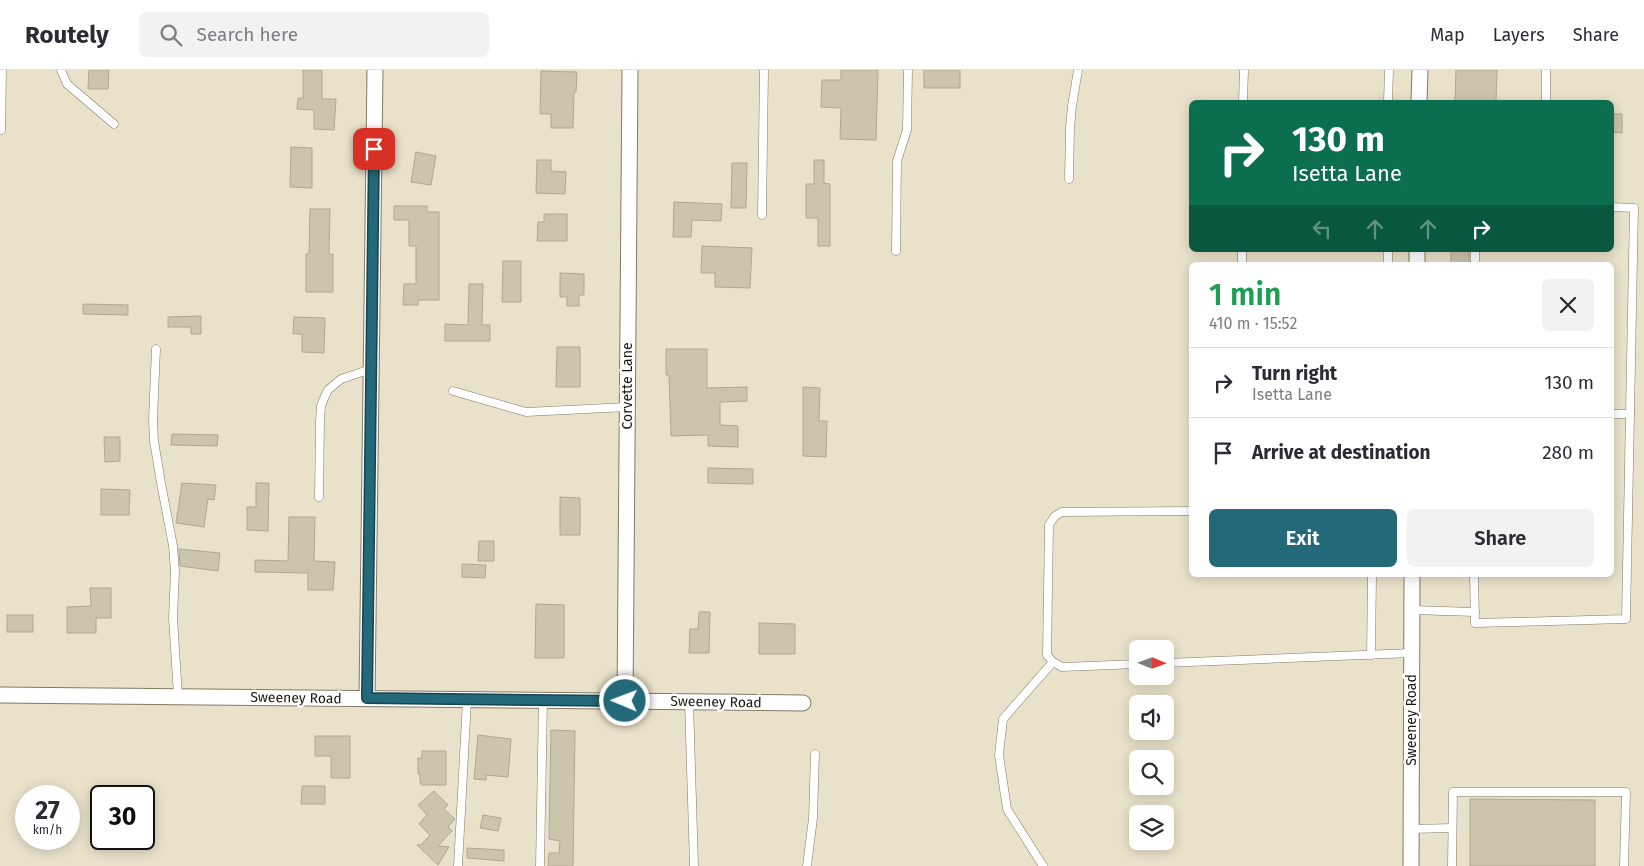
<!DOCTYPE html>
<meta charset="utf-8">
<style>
:root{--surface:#fff;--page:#f2f2f3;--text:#2b2b33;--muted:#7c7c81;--line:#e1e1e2;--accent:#246979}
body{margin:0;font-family:"Fira Sans",sans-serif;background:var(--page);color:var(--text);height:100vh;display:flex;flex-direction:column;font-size:19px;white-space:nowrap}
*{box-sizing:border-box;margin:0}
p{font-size:16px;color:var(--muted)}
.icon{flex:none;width:28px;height:28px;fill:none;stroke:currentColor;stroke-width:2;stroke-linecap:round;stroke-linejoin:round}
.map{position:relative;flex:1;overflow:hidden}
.sheet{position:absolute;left:1189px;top:192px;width:425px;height:315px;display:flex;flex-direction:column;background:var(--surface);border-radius:8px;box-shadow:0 2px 12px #0003}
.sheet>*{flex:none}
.top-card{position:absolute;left:1189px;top:30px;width:425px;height:152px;border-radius:8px;box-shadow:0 2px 12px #0003;background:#0b6e4f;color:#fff;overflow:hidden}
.needle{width:32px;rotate:91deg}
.buttons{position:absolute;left:1129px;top:570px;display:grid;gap:10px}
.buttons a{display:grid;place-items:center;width:45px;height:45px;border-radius:8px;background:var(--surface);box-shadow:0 2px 12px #0003;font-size:25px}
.speed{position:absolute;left:15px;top:715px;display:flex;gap:10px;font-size:25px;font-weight:700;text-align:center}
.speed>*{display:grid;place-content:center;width:65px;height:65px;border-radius:50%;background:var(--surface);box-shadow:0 2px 12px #0003;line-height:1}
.speed small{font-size:12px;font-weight:400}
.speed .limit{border:2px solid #111;border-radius:8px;background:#fff;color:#111}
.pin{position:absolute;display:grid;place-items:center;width:42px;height:42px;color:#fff;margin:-21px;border-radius:10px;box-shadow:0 2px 8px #0006}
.me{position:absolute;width:55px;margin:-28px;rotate:271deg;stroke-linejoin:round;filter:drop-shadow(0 0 4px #0008)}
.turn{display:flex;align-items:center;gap:18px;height:105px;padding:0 20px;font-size:22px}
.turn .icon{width:65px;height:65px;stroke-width:2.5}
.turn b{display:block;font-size:35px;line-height:42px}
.lanes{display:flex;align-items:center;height:48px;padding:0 20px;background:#0003;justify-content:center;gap:25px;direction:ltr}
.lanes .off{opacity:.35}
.round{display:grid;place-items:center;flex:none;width:52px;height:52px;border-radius:8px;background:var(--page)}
.headline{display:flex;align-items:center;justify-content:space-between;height:85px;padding:0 20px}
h1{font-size:30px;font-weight:600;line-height:38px;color:#1e9e55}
.primary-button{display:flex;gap:10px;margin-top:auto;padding:10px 20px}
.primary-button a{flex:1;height:58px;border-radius:8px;background:var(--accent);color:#fff;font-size:20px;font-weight:600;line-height:58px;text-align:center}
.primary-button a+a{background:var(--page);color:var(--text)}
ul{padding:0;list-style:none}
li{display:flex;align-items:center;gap:15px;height:70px;padding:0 20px;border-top:1px solid var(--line)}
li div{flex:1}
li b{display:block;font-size:19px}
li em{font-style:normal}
header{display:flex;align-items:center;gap:30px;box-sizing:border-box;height:70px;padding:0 25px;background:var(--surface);border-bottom:1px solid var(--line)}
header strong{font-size:24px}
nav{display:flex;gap:28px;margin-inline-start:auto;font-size:18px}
.search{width:350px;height:45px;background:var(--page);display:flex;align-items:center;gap:12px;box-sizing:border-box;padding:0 18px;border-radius:8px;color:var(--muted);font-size:19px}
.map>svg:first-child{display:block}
.building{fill:#cdc4ae;stroke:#b0a792}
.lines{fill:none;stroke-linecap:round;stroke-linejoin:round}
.service-casing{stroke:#827a65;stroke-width:9}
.minor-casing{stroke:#827a65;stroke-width:17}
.service{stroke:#fff;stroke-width:8}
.minor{stroke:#fff;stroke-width:15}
.route-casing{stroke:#17444f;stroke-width:12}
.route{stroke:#246979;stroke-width:9}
.labels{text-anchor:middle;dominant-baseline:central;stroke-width:5;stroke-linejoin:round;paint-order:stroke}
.street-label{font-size:14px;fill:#1a170f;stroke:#fff}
</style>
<header>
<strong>Routely</strong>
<div class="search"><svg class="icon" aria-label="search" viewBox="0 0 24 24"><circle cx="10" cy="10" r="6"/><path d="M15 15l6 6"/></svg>Search here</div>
<nav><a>Map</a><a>Layers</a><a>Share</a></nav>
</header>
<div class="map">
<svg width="1644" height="796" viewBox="0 0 1644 796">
<rect width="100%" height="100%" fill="#e9e1ca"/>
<g class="building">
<polygon points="89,0 109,0 108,19 88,19"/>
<polygon points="303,0 322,0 322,29 336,29 334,60 314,59 314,40 297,39 298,28 303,28"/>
<polygon points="841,0 878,0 876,70 840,69 841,38 821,37 822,10 841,10"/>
<rect x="924" y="0" width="36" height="18"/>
<polygon points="1456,0 1497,0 1496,32 1455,32"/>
<polygon points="541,1 577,2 576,22 574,22 573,58 551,58 551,44 540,44"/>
<polygon points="1611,44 1622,44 1622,63 1611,62"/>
<polygon points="291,77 312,78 312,118 290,117"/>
<polygon points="416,82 436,86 431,115 411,112"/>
<polygon points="537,90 551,90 551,101 566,102 565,124 536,123"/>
<polygon points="814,90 824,90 824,113 830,114 830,176 818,176 818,148 806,148 806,114 814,114"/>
<polygon points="732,93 747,93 746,138 731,138"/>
<polygon points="674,132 722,134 721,151 692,150 691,167 673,167"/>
<polygon points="394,136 427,136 427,142 439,142 439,230 418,230 418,235 403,235 404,214 416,214 416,176 409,176 409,150 394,150"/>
<polygon points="310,139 330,139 329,184 333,184 333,222 306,222 306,184 309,184"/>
<polygon points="544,144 567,144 567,171 537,171 538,152 544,152"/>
<polygon points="702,176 752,178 750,218 715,217 715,203 701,203"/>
<rect x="1451" y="180" width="18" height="15"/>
<polygon points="503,191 521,191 521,232 502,232"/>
<polygon points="560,203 584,204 584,225 579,225 579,236 567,236 567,227 560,227"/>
<polygon points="469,214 483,214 482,255 490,255 490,271 445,271 445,254 468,255"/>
<polygon points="83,234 128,235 128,245 83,244"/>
<polygon points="201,246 201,264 191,264 191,257 168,257 168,247"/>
<polygon points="294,247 325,248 324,283 302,282 302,264 293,264"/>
<polygon points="557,277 580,277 580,317 556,317"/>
<polygon points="666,279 707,279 707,318 747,317 747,331 720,332 720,355 738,356 738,377 708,376 708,365 671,366 669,305 666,305"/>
<polygon points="803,317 820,318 819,351 827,351 826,387 803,386"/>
<polygon points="172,364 218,365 217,376 171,375"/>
<polygon points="104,367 120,367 120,391 105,392"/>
<polygon points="708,398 753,399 753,414 708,413"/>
<polygon points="182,413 216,415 214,430 208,429 204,457 176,453"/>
<polygon points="256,413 269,413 268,461 247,460 247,437 256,437"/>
<polygon points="101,419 130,420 129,445 101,445"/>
<polygon points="560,427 580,428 580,465 560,465"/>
<polygon points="289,447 315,447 314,491 335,492 333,520 308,520 308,503 255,502 255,490 288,491"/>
<polygon points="479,471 494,471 494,491 478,491"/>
<polygon points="179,479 220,483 218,501 180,496"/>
<polygon points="462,494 486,495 485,508 462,507"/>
<polygon points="90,518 111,518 111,548 96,548 96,563 67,563 67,537 91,536"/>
<polygon points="536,534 564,535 564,588 535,588"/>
<polygon points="699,542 710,542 709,583 689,583 690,559 698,559"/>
<rect x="7" y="545" width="26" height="17"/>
<polygon points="759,553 795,554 795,584 759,584"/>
<polygon points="551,660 575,661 573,796 548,796 549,783 559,783 560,771 549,769"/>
<polygon points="478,665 511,669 508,707 486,705 486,710 474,709"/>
<polygon points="315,666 350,666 350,708 331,708 331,686 315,686"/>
<polygon points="422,681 446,681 446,715 421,715 422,713 420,713 420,704 418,704 418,688 422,688"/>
<polygon points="302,716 325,716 325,734 301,734"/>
<polygon points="434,721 448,735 444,739 455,749 448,757 452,761 438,776 449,777 438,795 417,775 421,775 430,765 419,754 427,745 418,735"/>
<polygon points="1470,729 1595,730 1595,796 1470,796"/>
<polygon points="483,745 501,748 498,761 480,758"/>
<polygon points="467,778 504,780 504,791 467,788"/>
</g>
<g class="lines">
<g class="service-casing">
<g id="service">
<polyline points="61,0 67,14 114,54"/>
<polyline points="1243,32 1244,0"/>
<polyline points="1388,32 1389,0"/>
<polyline points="1546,32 1546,0"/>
<polyline points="1,60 2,0"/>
<polyline points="1069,109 1070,58 1072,36 1078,0"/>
<polyline points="762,145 764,0"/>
<polyline points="896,181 897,91 907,60 908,0"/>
<polyline points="1242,195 1242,180"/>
<polyline points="1388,195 1388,180"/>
<polyline points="1475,195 1475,180"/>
<polyline points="156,279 153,349 154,371 161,413 173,476 175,502 173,548 178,626"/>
<polyline points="453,321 526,342 627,337"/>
<polyline points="1611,344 1630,344"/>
<polyline points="319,427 320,351 321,336 325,326 328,320 341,309 365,301 371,296"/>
<polyline points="1474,505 1475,553 1626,549 1634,138 1611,137"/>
<polyline points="1412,540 1475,542"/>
<polyline points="1371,585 1372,505"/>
<polyline points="1165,593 1412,583"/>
<polyline points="1138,594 1062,597 1053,592 1047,585 1049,455 1055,446 1062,442 1191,441"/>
<polyline points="689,632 694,796"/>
<polyline points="1411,759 1452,758"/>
<polyline points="458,796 467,630"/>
<polyline points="540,796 543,630"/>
<polyline points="807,796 813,748 815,684"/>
<polyline points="1043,796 1007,739 999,685 1003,649 1053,592"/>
<polyline points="1452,796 1453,722 1626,722 1624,796"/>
</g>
</g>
<g class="minor-casing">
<g id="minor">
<polyline points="1419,32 1420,0"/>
<polyline points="1417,195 1417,180"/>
<polyline points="0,625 803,633"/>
<polyline points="367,628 375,0"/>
<polyline points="625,631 630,0"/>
<polyline points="1411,796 1412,505"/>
</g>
</g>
<use href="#service" class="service"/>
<use href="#minor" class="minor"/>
</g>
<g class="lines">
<g class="route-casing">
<polyline id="route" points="374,79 367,628 625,631"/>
</g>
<use href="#route" class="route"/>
</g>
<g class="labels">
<g class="street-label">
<text transform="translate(627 316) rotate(-90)">Corvette Lane</text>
<text transform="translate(296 628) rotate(1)">Sweeney Road</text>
<text transform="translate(716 632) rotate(1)">Sweeney Road</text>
<text transform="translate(1411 650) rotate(-90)">Sweeney Road</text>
</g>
</g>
</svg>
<div class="buttons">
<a><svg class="needle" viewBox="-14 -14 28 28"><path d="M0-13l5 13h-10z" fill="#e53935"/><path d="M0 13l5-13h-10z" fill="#7c7c81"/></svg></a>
<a><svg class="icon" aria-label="sound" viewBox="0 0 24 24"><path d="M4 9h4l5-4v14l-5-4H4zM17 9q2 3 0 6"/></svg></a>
<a><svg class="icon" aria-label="search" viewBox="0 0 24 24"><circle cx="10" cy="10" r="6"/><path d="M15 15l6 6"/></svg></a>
<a><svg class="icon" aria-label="layers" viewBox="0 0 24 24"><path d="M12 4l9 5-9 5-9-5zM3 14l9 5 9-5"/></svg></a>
</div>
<div class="speed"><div>27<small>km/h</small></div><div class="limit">30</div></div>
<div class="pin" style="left:374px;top:79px;background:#d93025"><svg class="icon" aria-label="arrive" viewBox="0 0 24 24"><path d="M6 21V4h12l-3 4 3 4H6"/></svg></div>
<svg class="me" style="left:625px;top:631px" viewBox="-20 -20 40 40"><circle r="17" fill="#246979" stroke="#fff" stroke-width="3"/><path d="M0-11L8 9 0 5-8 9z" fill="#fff"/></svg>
<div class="top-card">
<div class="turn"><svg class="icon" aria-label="right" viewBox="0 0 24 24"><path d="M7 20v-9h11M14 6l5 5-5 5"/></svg><div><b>130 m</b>Isetta Lane</div></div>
<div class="lanes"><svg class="icon off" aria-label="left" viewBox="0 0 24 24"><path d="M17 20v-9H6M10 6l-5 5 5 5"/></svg><svg class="icon off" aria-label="ahead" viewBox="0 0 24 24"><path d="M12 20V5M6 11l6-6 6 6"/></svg><svg class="icon off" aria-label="ahead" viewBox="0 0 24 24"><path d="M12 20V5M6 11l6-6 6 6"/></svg><svg class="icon" aria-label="right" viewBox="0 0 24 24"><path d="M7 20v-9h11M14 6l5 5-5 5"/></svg></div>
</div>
<section class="sheet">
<div class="headline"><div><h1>1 min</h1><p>410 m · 15:52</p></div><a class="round"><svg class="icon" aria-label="close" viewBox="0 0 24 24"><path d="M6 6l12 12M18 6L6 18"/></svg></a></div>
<ul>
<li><svg class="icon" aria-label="right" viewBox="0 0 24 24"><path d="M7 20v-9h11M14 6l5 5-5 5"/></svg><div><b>Turn right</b><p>Isetta Lane</p></div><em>130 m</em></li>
<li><svg class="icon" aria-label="arrive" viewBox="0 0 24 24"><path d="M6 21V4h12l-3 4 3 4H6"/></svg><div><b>Arrive at destination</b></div><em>280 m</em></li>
</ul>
<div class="primary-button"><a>Exit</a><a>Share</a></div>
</section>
</div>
